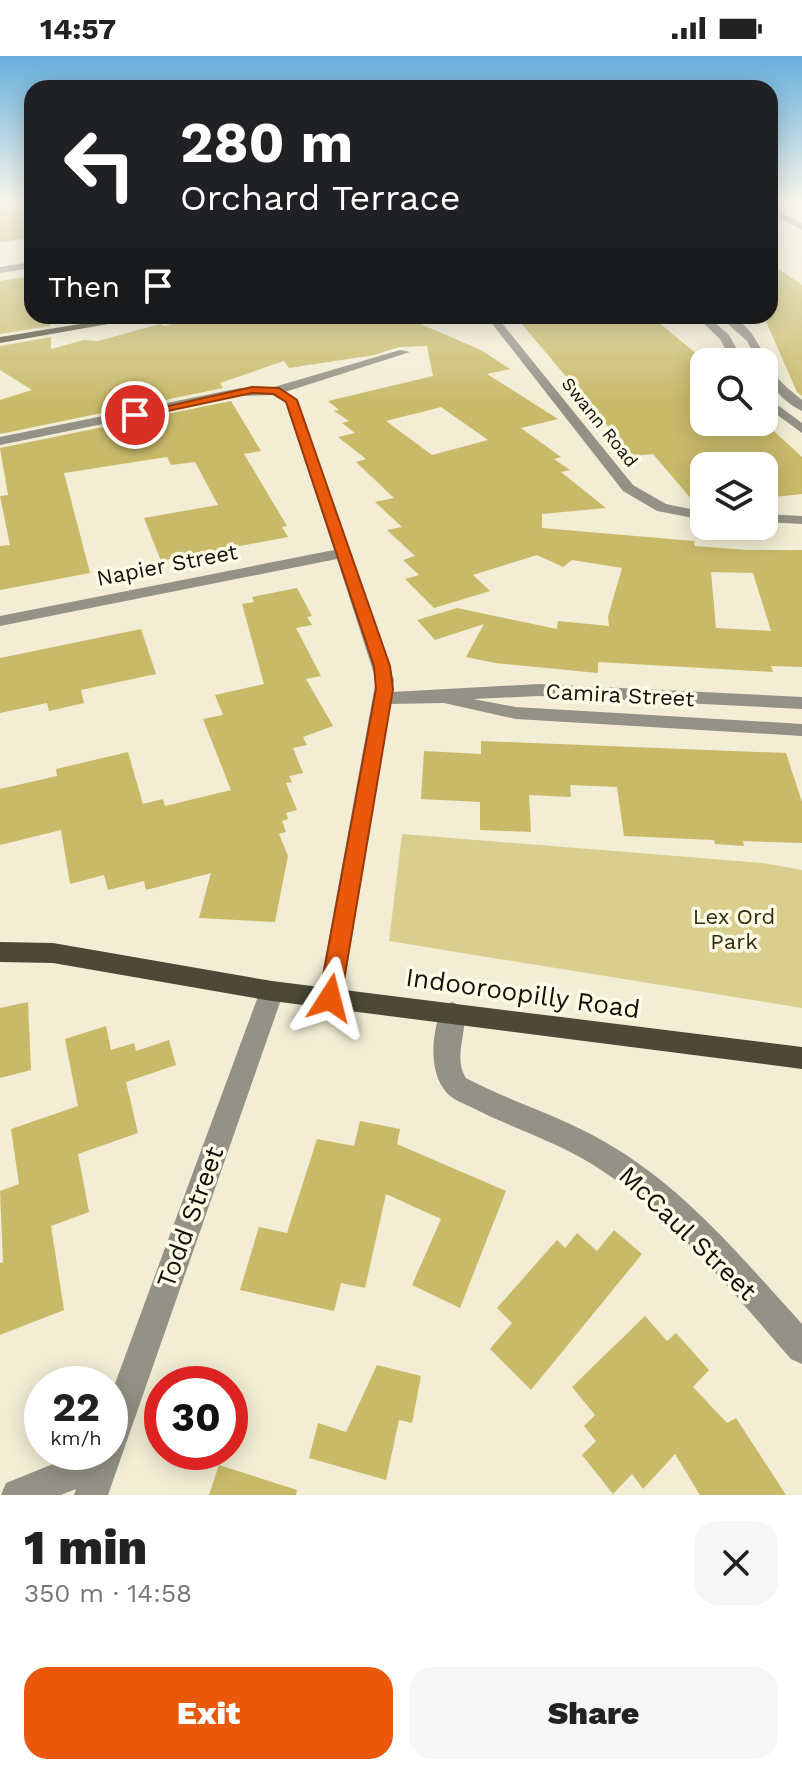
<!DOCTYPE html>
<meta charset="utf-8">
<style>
:root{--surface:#fff;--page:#f6f6f6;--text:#222;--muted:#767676;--accent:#ea580c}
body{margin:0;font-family:"Work Sans",sans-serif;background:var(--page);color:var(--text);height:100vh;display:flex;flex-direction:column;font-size:30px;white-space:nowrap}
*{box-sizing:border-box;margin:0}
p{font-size:26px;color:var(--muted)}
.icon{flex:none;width:44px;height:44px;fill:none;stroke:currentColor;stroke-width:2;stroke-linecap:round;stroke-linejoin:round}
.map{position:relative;height:1439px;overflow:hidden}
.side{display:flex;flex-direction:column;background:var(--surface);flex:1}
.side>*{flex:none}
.banner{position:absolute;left:24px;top:24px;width:754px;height:244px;border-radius:24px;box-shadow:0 4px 20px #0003;background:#202124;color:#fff;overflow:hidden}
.tools{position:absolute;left:690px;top:292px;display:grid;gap:16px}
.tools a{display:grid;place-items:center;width:88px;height:88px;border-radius:16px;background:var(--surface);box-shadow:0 4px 20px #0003;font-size:40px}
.speed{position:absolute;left:24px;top:1310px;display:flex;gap:16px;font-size:40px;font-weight:700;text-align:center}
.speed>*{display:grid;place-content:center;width:104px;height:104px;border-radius:50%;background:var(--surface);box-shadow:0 4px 20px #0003;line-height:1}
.speed small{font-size:20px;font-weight:400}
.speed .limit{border:12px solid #d22;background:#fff;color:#111}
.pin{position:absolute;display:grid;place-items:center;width:68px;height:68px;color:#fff;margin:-34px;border:4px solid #fff;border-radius:50%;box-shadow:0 2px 8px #0007}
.me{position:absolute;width:88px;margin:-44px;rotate:9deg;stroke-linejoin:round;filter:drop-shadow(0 0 6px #0008)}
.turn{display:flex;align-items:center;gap:28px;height:168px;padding:0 24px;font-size:36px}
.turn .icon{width:104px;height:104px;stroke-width:2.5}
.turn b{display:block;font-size:56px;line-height:68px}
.then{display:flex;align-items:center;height:76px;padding:0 24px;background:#0003;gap:16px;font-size:30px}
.round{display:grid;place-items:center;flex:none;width:84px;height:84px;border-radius:24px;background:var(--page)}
.head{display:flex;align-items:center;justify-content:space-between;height:136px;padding:0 24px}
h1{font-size:48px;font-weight:800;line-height:60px}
.action{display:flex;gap:16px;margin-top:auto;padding:16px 24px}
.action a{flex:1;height:92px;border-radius:24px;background:var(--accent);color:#fff;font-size:32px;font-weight:800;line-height:92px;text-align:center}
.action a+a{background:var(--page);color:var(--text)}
.status{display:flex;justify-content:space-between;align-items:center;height:56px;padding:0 40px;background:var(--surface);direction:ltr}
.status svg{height:22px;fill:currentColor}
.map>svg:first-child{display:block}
.green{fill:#dace8e}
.forest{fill:#b7a758}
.building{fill:#c9ba6a;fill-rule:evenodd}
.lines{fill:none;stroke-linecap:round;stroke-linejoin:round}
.minor{fill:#949287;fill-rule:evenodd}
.major{fill:#4c4937;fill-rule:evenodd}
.route{fill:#ea580c;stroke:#983908;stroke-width:2}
.labels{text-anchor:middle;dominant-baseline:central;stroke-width:7;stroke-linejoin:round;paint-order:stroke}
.far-street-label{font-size:18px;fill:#131209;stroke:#fefbe6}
.street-label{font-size:22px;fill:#131209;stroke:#fefbe6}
.park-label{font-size:22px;fill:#342d09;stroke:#fefbe6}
.near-street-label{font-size:26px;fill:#131209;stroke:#fefbe6}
</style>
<div class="status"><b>14:57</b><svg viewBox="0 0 49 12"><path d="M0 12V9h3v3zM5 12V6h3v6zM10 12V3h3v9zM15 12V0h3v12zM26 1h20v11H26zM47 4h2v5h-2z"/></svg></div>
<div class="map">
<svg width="802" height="1439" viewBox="0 0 802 1439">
<rect width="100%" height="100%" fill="#f2edd4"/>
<polygon class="green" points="402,778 763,807 802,814 802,952 389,885"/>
<polygon class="forest" points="0,147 32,147 30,182 0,186"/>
<g class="building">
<polygon points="770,207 802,229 802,340 797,336 764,261 770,261"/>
<polygon points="32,220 32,260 50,260 50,270 0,278 0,225"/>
<path d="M 235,260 L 402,260 L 481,294 L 510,313 L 487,318 L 558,363 L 521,372 L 561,401 L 554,403 L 570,414 L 561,416 L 606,452 L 542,458 L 542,472 L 694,485 L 695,490 L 747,494 L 802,494 L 802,611 L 771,610 L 773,616 L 598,606 L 598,617 L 495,607 L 466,601 L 484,568 L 435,584 L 417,564 L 457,552 L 557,573 L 558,565 L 609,570 L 608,561 L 622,512 L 572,504 L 563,511 L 537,499 L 473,519 L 490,535 L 434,552 L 405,523 L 419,519 L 403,504 L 415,500 L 387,474 L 402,471 L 375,446 L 394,442 L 356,406 L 366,403 L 338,381 L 355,377 L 342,367 L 349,365 L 334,355 L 339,354 L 328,345 L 433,320 L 427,290 L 399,291 L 374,299 L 289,312 L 284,305 L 220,327 L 223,332 L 0,378 L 0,344 L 32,334 L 0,314 L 0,290 L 51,281 L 51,293 L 84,284 L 98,285 L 160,268 L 165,270 L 183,265 L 191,268 ZM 441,351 L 488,384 L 432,399 L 386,365 ZM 711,516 L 753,517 L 771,575 L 716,572 Z"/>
<polygon points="515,260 568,260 581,267 651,260 704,304 704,366 764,366 802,401 802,438 764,442 764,404 704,410 704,453 699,452 653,398 633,400"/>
<polygon points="231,345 261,395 244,398 287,470 282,471 288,481 161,505 144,462 218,449 195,406 171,409 167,401 64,417 90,517 0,534 0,490 10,489 0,440 8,439 0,392"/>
<polygon points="297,532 312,560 307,561 312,569 296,572 321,620 306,623 333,670 303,681 307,689 293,692 303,717 289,720 292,726 286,727 297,754 286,757 288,763 282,765 286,776 279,778 288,800 275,866 199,862 211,817 146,834 144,825 108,834 104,819 70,828 61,774 0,789 0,733 57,720 56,713 128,696 143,748 163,743 165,750 231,734 203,663 223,659 215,639 264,628 242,548 254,546 252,541"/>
<polygon points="141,573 156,618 81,634 84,647 49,655 47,647 0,657 0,602"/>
<polygon points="481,685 786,697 802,746 802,787 743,785 744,790 715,788 714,784 624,780 617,731 570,729 571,741 529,739 531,776 480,774 480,746 421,743 424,695 481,698"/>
<polygon points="28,946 31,1014 0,1022 0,952"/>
<polygon points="106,970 111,994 134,987 136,995 169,984 176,1009 126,1026 138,1077 78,1098 89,1156 51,1170 64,1254 0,1279 0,1207 3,1206 0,1135 19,1128 11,1073 78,1050 65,983"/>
<polygon points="360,1065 400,1073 397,1088 506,1135 460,1252 412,1229 441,1163 386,1138 365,1232 341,1227 334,1255 240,1234 259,1171 287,1177 317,1083 354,1090"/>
<polygon points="614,1174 642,1198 531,1334 490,1293 512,1267 497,1252 557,1184 565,1192 577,1177 597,1195"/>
<polygon points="645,1260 667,1285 676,1277 709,1314 693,1331 727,1367 736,1362 786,1439 700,1439 675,1398 643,1433 632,1418 613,1438 582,1399 596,1385 584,1370 595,1359 572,1331"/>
<polygon points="377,1309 421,1320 412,1367 399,1364 386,1424 309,1402 318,1367 346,1376"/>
<polygon points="219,1409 297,1434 296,1439 209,1439"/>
</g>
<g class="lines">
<g class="minor">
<polygon points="770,151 802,167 802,174 770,156"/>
<polygon points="32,206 32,212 0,217 0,211"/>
<polygon points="486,260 496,260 633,429 666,448 704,456 704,464 657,455 623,435"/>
<polygon points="696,260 707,260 729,279 744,306 732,306 720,283"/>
<path d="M 719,260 C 754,260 760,299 778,322 C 784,330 794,337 802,344 L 802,355 C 784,346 764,327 764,306 L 758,306 L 747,285 Z"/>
<polygon points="400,294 410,296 285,336 297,344 394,624 392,636 539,628 802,641 802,653 539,640 473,643 516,651 802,668 802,680 516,663 444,647 390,648 342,942 339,949 330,952 321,949 318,942 376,624 337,503 0,570 0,560 334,494 286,346 273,339 240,340 0,389 0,381 240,332 274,331"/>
<polygon points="764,339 802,367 802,377 764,349"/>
<polygon points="764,458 802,460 802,468 764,466"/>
<polygon points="272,925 281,928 284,935 108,1439 74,1439 76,1433 61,1439 1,1439 6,1427 83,1396 110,1396 110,1341 260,935 263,928"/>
<path d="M 452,946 L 461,950 C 472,971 451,998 466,1022 C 511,1046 561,1060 605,1086 C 684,1131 742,1202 802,1268 L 802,1308 L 791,1303 C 728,1232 668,1153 585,1104 C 549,1083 510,1071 473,1052 C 465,1048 453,1044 447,1037 C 427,1016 432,973 443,950 Z"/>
</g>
<g class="major">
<polygon points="129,260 154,260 0,287 0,281"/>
<polygon points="0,886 53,887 272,925 802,991 802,1013 272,945 53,907 0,906"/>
</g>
</g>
<linearGradient id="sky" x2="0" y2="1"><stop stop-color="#66aedb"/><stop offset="0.42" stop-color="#f9f7ec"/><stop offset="1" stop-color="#f9f7ec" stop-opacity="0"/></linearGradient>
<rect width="802" height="347" fill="url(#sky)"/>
<polygon class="route" points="252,331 279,332 297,344 390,610 393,633 341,942 338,949 330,952 322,949 319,942 376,633 374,610 286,346 273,338 252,337 135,362 129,359"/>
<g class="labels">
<g class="far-street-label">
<text transform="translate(600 366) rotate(51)">Swann Road</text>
</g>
<g class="street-label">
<text transform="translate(167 509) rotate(-11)">Napier Street</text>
<text transform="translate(620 639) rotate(3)">Camira Street</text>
</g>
<g class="park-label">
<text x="734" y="860">Lex Ord<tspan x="734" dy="25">Park</tspan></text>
</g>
<g class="near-street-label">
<text transform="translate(523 937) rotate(8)">Indooroopilly Road</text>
<text transform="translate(190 1161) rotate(-70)">Todd Street</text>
<text transform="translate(688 1177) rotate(44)">McCaul Street</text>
</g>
</g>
</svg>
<div class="tools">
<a><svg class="icon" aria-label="search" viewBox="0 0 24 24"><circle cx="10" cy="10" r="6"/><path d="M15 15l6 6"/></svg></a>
<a><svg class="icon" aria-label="layers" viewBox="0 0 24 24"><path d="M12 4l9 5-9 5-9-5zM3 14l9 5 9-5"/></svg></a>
</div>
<div class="speed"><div>22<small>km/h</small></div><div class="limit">30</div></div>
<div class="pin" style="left:135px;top:359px;background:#d93025"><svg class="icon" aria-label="arrive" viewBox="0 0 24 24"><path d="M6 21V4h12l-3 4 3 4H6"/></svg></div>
<svg class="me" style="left:330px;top:942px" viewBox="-20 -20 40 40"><path d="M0-17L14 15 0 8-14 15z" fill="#ea580c" stroke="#fff" stroke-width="4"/></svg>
<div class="banner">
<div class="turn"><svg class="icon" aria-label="left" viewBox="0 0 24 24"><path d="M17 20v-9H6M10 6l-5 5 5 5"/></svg><div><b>280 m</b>Orchard Terrace</div></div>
<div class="then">Then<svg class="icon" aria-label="arrive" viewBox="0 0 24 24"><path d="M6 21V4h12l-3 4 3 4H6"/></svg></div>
</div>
</div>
<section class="side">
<div class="head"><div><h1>1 min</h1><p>350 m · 14:58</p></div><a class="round"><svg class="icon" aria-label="close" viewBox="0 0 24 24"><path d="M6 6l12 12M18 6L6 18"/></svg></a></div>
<div class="action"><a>Exit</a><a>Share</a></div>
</section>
